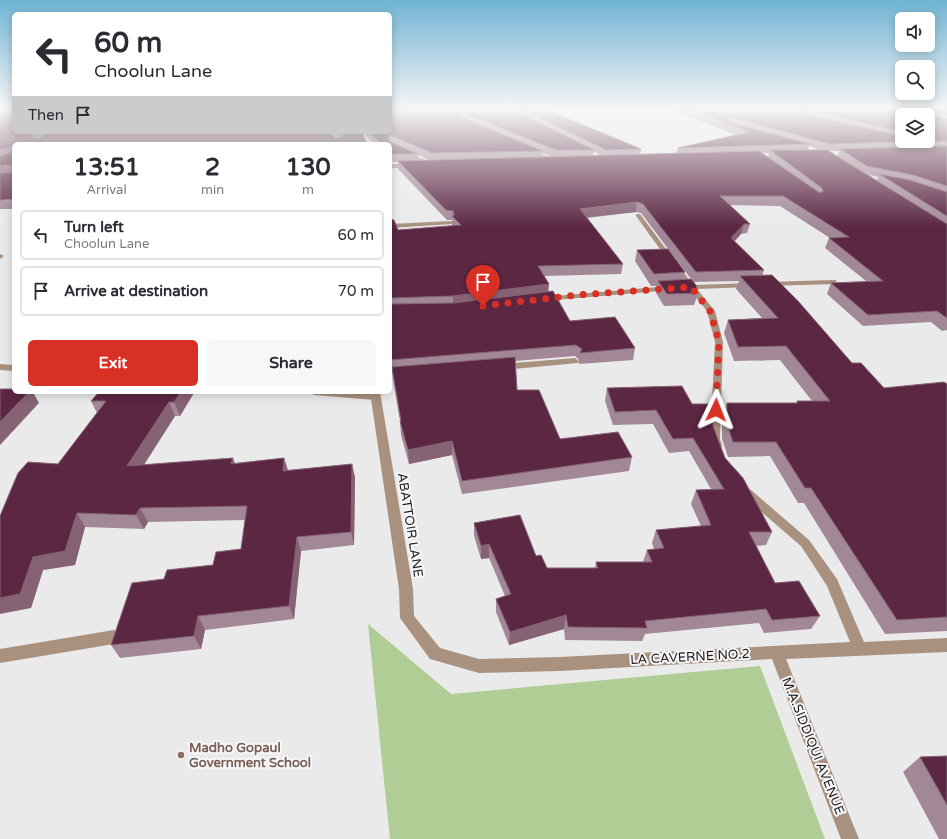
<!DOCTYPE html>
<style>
:root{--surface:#fff;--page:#f7f7f7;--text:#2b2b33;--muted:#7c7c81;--line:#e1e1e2;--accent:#d93025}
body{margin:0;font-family:"Varela Round",sans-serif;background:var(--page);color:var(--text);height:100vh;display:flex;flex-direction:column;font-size:15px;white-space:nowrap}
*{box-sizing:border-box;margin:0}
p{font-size:13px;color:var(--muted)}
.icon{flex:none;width:22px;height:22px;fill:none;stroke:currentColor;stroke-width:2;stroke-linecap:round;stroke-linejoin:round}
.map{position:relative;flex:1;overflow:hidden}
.details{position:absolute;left:12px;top:142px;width:380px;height:252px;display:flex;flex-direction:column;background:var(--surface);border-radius:6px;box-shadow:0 2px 10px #0003}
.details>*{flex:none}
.guide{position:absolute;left:12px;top:12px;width:380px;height:122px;border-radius:6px;box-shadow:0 2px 10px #0003;background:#fff;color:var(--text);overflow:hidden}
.controls{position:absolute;left:895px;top:12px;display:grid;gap:8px}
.controls a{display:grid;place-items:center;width:40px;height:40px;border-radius:6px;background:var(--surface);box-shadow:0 2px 10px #0003;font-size:20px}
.pin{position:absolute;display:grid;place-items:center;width:34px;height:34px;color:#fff;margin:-41px -17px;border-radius:50% 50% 50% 0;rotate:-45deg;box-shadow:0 0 4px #0007}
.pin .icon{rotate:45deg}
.me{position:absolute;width:44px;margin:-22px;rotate:2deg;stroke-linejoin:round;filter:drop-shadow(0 0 3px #0008)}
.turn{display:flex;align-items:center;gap:14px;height:84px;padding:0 16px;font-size:18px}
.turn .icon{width:52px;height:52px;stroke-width:2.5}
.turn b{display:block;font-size:28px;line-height:34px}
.then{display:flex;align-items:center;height:38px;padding:0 16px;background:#0003;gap:8px;font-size:15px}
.eta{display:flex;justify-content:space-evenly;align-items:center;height:68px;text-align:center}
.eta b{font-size:24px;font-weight:800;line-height:28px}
.primary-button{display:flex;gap:8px;margin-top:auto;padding:8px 16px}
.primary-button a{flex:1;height:46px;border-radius:6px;background:var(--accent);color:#fff;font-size:16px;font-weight:800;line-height:46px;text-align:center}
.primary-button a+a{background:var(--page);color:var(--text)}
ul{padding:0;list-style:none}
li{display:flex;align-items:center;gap:12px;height:50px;margin:0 8px 6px;padding:0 8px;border:2px solid var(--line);border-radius:6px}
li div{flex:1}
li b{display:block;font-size:15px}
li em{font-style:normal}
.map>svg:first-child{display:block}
.green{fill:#afcd94}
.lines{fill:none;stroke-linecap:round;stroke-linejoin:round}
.service{fill:#a8917e;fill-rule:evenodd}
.minor{fill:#a8917e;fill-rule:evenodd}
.wall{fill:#a28897;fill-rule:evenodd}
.shaded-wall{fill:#866275}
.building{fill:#5b2743;stroke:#866275}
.route{stroke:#d93025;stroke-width:7;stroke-dasharray:0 12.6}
.education-dot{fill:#8d6e63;stroke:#f7f7f9;stroke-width:1.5}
.labels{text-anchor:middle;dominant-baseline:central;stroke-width:4;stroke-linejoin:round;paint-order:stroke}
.near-street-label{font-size:13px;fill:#1b1b1b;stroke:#f7f7f9}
.near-education-label{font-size:13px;font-weight:bold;fill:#785e54;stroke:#f7f7f9;text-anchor:start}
</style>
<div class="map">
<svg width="947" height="839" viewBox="0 0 947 839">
<rect width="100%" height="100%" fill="#eaeaeb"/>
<polygon class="green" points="368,624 451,694 760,666 825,839 390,839"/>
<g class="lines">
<g class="service">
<polygon points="0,364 14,365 14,371 0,370"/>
<path d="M 309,392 C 322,392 373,390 380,397 L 375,400 L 314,395 Z"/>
</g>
<g class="minor">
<polygon points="388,144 392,144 435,165 430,166 390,147 390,144"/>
<polygon points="527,149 531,149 560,162 555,163 527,151"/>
<polygon points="390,164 411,164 414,166 411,168 390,168"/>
<polygon points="636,214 640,214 693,285 751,283 755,285 751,287 697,289 715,311 723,342 720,439 722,445 721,448 713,448 710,439 715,342 707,311 689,289 684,289 683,287 686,285 636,216"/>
<polygon points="451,221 453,222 453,224 390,228 390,224"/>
<polygon points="0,254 4,256 0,259"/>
<polygon points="833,280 836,280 836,284 767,286 763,284 767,282"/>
<polygon points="669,286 672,286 672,290 543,301 539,299 543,297"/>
<polygon points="575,358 579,361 578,363 503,370 499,367 503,364"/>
<polygon points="370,392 380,392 413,589 414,616 440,648 479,659 560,657 850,642 827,586 801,546 743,496 741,493 743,490 747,489 751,490 809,540 837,579 864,642 947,638 947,652 786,659 859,839 841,839 772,659 560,671 479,673 430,659 400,618 399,589"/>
<polygon points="114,630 119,632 121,637 119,642 114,644 0,663 0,649"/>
</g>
</g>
<g class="wall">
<polygon points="0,109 14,109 14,132 336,138 337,137 330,132 362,132 367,144 14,144 14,209 0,209"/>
<path d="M 390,109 L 545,109 L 641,149 L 640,155 L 676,154 L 678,148 L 736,135 L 670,109 L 947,109 L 947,330 L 942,331 L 931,322 L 863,326 L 827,294 L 831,283 L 866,281 L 825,248 L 829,238 L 830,238 L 780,206 L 730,205 L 750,224 L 747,233 L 741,234 L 735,241 L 764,270 L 762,276 L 852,363 L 884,388 L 947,384 L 947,631 L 885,634 L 804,503 L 798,503 L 770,456 L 728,457 L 722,439 L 722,417 L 727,403 L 796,403 L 797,401 L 812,401 L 780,360 L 734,361 L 724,333 L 728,320 L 762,318 L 736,289 L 739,281 L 694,282 L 698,293 L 694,305 L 664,306 L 656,293 L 657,286 L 651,286 L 635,261 L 637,250 L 685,272 L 683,279 L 691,279 L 641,213 L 636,212 L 587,218 L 623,264 L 621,274 L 544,276 L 548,291 L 570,321 L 635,348 L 633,360 L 579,364 L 579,360 L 575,356 L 515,361 L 517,390 L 560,439 L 632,457 L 629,471 L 462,494 L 452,455 L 409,464 L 401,435 L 400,421 L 393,380 L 392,371 L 390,362 L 390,208 L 392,219 L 398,230 L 452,226 L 452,220 L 447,220 L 398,169 L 398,162 L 392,162 L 390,160 L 390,144 L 374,144 L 363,132 L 390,132 ZM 902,115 L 928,115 L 928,141 L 902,141 ZM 809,146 L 820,150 L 808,150 ZM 830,151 L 839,151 L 838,156 ZM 594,152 L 602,156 L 593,156 ZM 542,153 L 552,157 L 542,157 ZM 761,153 L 769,153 L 768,158 ZM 418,155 L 429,160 L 418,160 ZM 869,175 L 878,177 L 877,180 Z"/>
<polygon points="607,388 692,404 713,426 725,458 772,532 766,545 756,546 775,583 820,616 811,629 764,633 759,623 645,634 642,641 565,640 564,629 509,645 496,612 496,599 505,596 489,558 481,559 474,536 474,523 536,556 547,568 595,568 596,562 643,562 647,550 654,549 652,543 656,530 701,526 691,504 696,490 711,489 689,451 669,453 653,424 613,425 605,401"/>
<polygon points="99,392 194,392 180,416 175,416 144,465 235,463 284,458 288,470 352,464 355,478 354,545 301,551 294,619 205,630 201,649 120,658 111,645 164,579 213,565 241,549 245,520 148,522 144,529 85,527 75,565 43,570 31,608 58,464 97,413 91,401"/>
<polygon points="947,756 947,839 939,839 903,772 920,757"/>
</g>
<g class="shaded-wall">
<polygon points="731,117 729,124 728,120"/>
<polygon points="38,132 54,132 36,143 33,137 33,135"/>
<polygon points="11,147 14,153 0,159 0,150"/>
<polygon points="10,165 14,174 0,174 0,166"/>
<polygon points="637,202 636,212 579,218 580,209"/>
<polygon points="390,213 392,213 392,222 390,223"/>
<polygon points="744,224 741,234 728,248 731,238"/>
<polygon points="549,284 548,295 453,306 453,296"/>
<polygon points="29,392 33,392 39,403 0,445 0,422"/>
<polygon points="181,392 194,392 194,393 180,416 174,402"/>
<polygon points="169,402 175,416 134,480 127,466"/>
<polygon points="452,441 452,455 409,464 408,450"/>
<polygon points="233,458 238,472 231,464"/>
<polygon points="284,458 288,471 283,471"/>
<polygon points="352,464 355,478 354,545 351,532"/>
<polygon points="140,508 148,522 144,529 136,515"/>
<polygon points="77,513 85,527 75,565 43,570 31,608 0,614 0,598 33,557"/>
<polygon points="297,537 301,551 294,619 289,606"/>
<polygon points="489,544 489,558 481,559 481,546"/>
<polygon points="566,615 564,629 509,645 510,632"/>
<polygon points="198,616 205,630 201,649 194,636"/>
</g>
<g class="building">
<polygon points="11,109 14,109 14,132 38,132 33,135 33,137 40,138 48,132 329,132 336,138 343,137 343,135 339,132 362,132 367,144 14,144 14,199 0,200 0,173 11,172 12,167 10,165 0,166 0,156 11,152 11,147 0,150 0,113 12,113"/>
<polygon points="390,109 520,109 519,110 520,113 594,150 556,150 460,112 459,116 543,151 432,153 389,135 389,141 418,154 391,154 390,153 390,144 381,144 369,132 390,132"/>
<polygon points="521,109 545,109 641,149 606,150"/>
<polygon points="690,109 784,109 902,136 902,141 925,141 830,144 731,117 728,120 728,122 810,144 678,148 750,132"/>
<polygon points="804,109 899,109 905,110 909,109 947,109 947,115 931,111 930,112 931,115 947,119 947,141 934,141 933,139 928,138 928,115 902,115 902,132"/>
<polygon points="947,146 947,186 913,175 867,166 840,149"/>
<polygon points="770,150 827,150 947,224 947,318 937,311 868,315 831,283 883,281 829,238 849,237 783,196 720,196 750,224 744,224 731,238 764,270 696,272 643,204 637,202 580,209 623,264 538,266 549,284 453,296 390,298 390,219 394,220 398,230 461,225 452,216 454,215 453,211 446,210 398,161 759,151 820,193 823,191 822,188"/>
<polygon points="879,174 910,180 947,192 947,216"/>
<polygon points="668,249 685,272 654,274 637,250"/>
<polygon points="772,275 798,301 852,363 861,363 884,388 944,382 947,384 947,617 897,620 811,488 805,488 776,442 733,442 727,424 727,403 798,403 797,401 830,401 786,346 738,347 728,320 778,318 740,276"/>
<polygon points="691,279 696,285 698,293 667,294 658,281"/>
<polygon points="553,291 570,321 615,317 635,348 580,353 582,349 576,345 390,360 390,304 453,303"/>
<polygon points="515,357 517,390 539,390 560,439 618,432 632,457 462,481 452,441 408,450 400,421 401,421 392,367"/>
<polygon points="682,386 692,404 714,404 713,426 725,458 743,478 772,532 749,532 775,583 799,581 820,616 772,620 766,609 645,621 647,628 568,627 566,615 510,632 496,599 511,594 489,544 481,546 474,523 520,515 536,556 541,555 547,568 598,568 596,562 652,562 647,550 664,548 656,530 711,525 696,490 724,489 693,438 673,439 656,410 615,412 607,388"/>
<polygon points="0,389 14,389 14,392 29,392 0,422"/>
<polygon points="99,392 181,392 174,402 169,402 127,466 233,458 231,464 284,458 283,471 352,464 351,532 297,537 289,606 198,616 194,636 111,645 132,583 164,579 167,570 213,565 216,552 241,549 247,506 140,508 136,515 77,513 65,551 33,557 20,594 0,598 0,516 18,473 28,462 58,464 106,401 91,401"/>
<polygon points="947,756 947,805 920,757"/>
</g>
<linearGradient id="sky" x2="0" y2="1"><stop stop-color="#70b4d4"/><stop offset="0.48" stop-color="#f6f6f6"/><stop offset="1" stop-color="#f6f6f6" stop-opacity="0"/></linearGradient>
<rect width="947" height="227" fill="url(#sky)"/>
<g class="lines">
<polyline class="route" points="483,306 577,295 691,287 710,311 719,342 716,410"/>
</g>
<circle class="education-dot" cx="181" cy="755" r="4"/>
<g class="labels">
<g class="near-street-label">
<text transform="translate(410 525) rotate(81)">ABATTOIR LANE</text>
<text transform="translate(690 657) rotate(-3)">LA CAVERNE NO.2</text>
<text transform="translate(813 746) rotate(68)">M.A.SIDDIQUI AVENUE</text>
</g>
<g class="near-education-label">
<text x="189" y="748">Madho Gopaul<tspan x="189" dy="15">Government School</tspan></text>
</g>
</g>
</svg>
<div class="controls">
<a><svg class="icon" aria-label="sound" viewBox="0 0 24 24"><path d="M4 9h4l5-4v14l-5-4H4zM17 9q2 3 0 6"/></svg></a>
<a><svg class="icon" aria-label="search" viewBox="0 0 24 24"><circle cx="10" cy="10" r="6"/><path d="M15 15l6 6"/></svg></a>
<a><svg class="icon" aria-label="layers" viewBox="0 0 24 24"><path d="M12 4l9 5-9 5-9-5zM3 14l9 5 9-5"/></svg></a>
</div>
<div class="pin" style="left:483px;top:306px;background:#d93025"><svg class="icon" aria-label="arrive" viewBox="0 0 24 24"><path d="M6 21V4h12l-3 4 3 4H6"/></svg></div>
<svg class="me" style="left:716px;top:410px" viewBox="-20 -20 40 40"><path d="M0-17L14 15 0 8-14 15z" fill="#d93025" stroke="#fff" stroke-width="4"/></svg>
<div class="guide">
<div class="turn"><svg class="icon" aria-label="left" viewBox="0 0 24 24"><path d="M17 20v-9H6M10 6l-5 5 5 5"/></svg><div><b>60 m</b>Choolun Lane</div></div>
<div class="then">Then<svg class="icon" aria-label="arrive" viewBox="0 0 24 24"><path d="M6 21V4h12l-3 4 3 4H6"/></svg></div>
</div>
<section class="details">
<div class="eta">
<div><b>13:51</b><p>Arrival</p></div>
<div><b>2</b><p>min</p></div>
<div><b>130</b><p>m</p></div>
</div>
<ul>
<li><svg class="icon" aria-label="left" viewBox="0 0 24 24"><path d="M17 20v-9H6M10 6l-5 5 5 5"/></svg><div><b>Turn left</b><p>Choolun Lane</p></div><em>60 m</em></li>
<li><svg class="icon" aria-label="arrive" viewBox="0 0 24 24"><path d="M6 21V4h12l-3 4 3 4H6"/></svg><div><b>Arrive at destination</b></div><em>70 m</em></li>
</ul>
<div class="primary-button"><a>Exit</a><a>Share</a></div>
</section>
</div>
